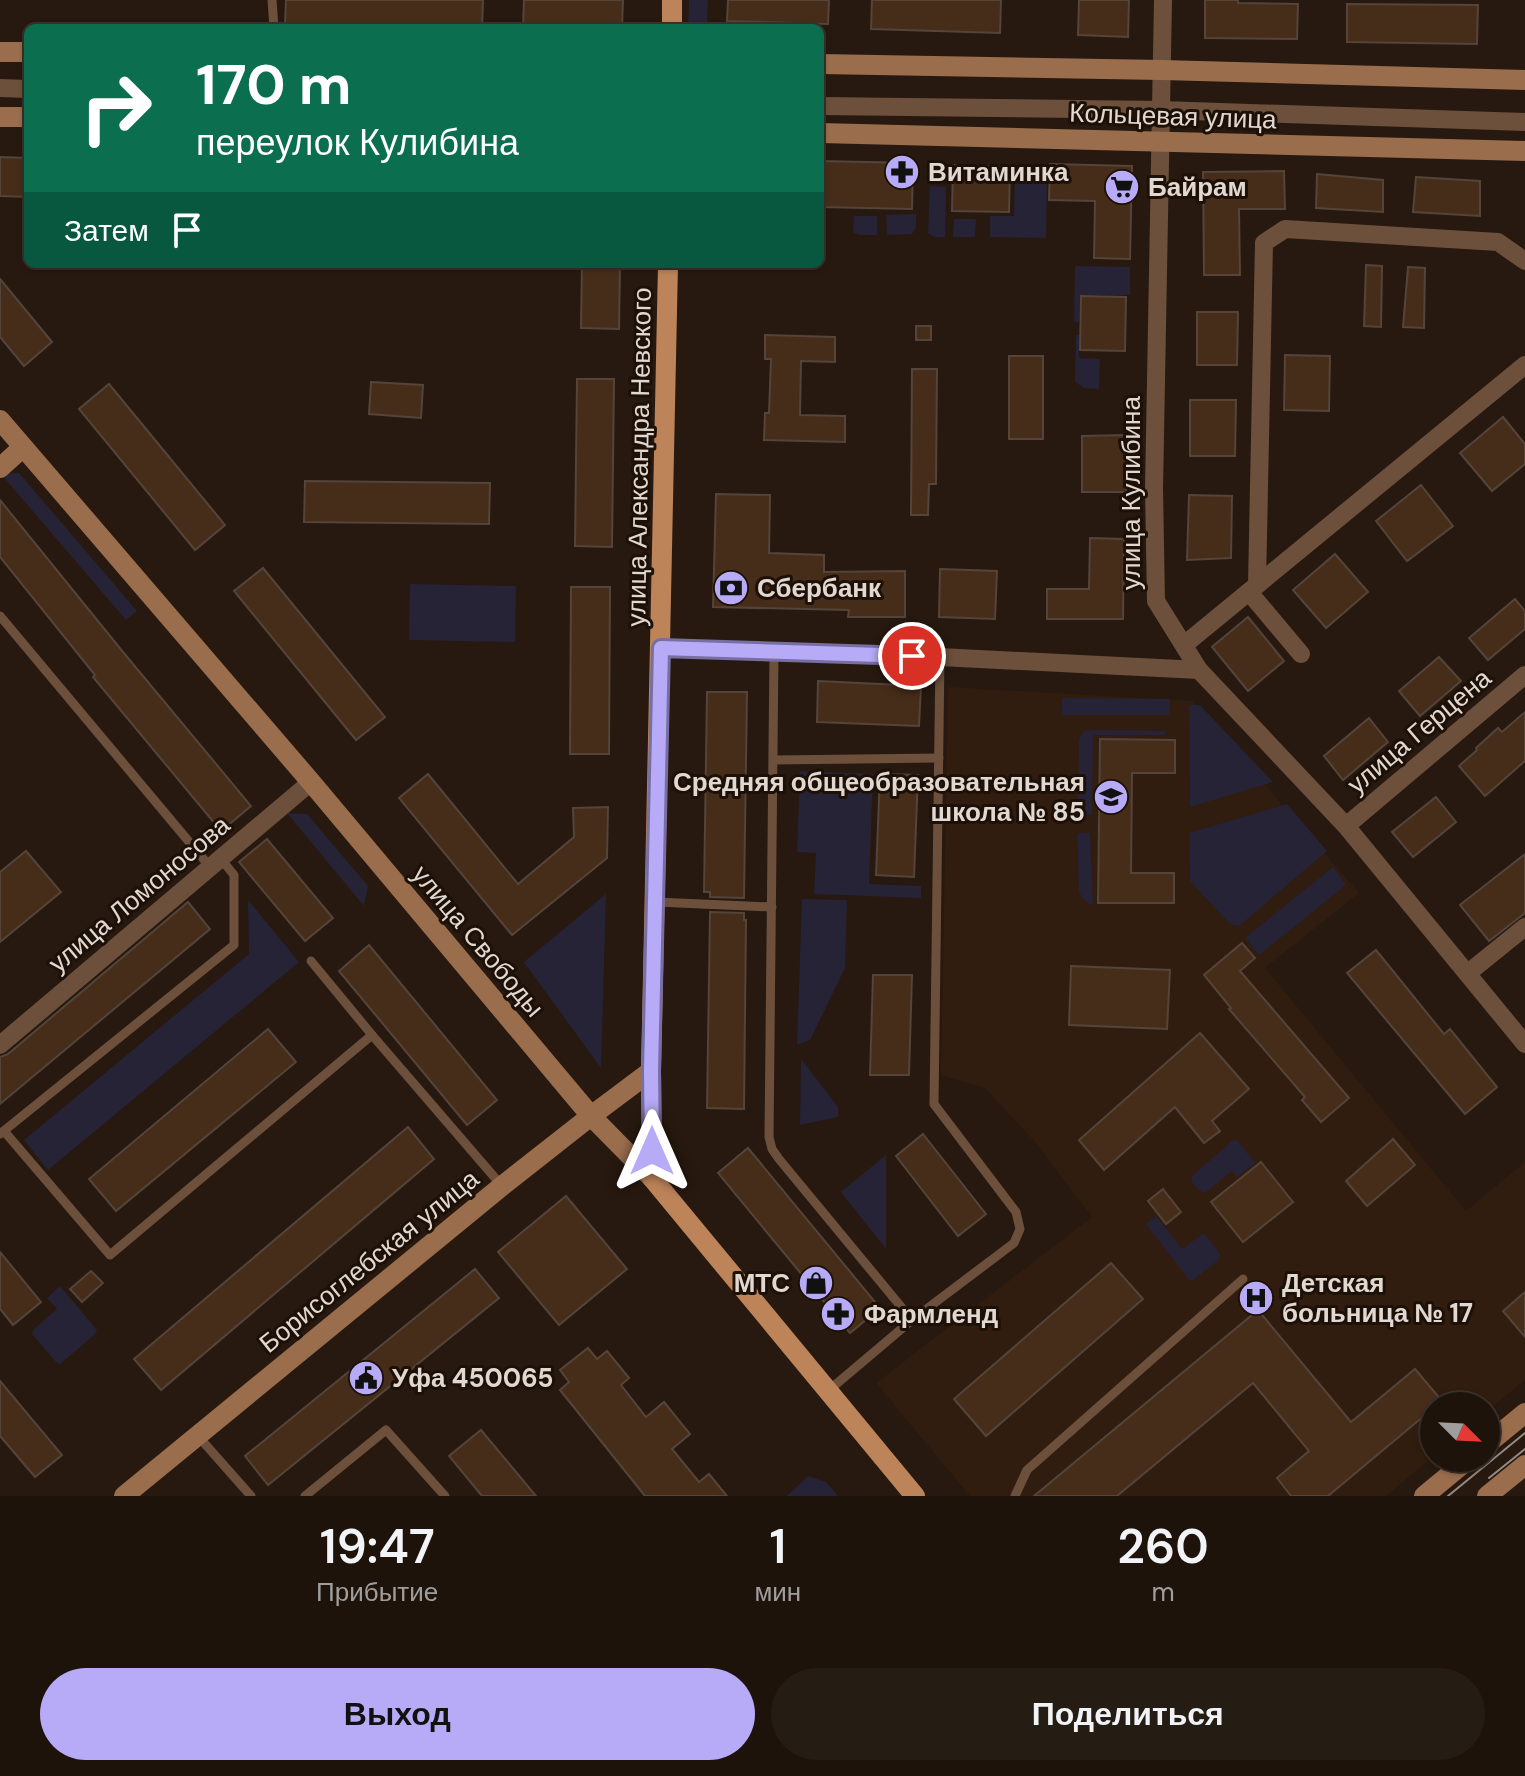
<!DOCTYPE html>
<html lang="ru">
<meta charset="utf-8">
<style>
:root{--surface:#1d130b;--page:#251c14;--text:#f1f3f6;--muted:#a09e9d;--line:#3b322c;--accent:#b7abf8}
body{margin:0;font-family:"DM Sans",sans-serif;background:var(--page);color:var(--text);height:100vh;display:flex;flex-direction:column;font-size:30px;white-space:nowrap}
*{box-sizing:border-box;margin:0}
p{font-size:26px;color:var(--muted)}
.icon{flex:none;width:44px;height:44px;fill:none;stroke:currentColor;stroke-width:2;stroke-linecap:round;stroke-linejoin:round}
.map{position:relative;height:1496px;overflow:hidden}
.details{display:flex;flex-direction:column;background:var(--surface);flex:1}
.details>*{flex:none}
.banner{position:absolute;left:24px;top:24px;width:800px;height:244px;border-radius:12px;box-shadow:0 2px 6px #0004,0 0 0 2px var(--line);background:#0b6e4f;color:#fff;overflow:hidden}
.needle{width:52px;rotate:114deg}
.buttons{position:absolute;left:1420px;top:1392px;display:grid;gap:16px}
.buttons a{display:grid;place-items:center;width:80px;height:80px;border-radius:50%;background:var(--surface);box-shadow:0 2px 6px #0004,0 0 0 2px var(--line);font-size:40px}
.pin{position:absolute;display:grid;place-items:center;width:68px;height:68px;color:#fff;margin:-34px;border:4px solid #fff;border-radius:50%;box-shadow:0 2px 8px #0007}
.me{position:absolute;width:88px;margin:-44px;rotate:0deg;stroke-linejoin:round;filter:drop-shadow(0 0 6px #0008)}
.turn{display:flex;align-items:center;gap:28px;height:168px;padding:0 40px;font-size:36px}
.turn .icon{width:104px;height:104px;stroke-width:2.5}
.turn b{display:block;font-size:56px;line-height:68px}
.then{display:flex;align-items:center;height:76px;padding:0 40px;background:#0003;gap:16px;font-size:30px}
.eta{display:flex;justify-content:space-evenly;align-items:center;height:136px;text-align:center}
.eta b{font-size:48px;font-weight:600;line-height:56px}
.button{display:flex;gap:16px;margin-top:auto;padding:16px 40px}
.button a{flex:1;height:92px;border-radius:48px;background:var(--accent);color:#111;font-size:32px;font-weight:600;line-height:92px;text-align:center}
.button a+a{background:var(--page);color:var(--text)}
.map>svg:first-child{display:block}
.built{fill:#301d0f}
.green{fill:#262336}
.building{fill:#462d1a;stroke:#544439;stroke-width:2}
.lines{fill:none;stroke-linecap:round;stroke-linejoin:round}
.lane{stroke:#6c503c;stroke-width:9}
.street{stroke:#6c503c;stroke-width:18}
.secondary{stroke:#9a6d4d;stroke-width:20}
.primary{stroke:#bd8359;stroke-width:20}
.tram{stroke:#958a82;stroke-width:2}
.route-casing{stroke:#776fa1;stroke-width:20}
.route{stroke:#b7abf8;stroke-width:14}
.labels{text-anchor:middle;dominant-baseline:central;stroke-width:6;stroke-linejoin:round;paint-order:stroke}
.street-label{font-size:26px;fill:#e1d8d1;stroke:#1d1007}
.poi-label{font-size:26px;font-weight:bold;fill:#e1d8d1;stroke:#1d1007;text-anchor:start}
</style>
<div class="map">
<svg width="1525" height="1496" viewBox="0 0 1525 1496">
<rect width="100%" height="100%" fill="#27190f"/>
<polygon class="built" points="948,687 1192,701 1359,893 1265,968 1466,1211 1525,1162 1525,1380 1486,1412 1486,1406 1434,1406 1434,1456 1386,1496 970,1496 876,1383 1092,1217 1036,1143 985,1088 941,1075"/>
<g class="green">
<polygon points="689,0 708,0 707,28 688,28"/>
<polygon points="1015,166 1047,167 1046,238 990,237 990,216 1014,216"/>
<polygon points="930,186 946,187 945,237 934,237 928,233"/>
<polygon points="916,214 916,227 912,234 887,235 886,215"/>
<polygon points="854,216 877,216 877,235 859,235 853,232"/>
<polygon points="954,219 976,219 975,237 953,237"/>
<polygon points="1075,266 1130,267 1130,295 1080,295 1079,322 1074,322"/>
<polygon points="1076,335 1079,335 1079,358 1100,359 1099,389 1083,388 1075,381"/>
<polygon points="19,473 137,611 126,620 1,474"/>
<polygon points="410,584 516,586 515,642 409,640"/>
<polygon points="1062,698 1170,699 1170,715 1062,715"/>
<polygon points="1189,705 1200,705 1273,782 1190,807"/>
<polygon points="1089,730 1165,731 1165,735 1093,735 1092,815 1078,815 1079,740 1082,733"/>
<polygon points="800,771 873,774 869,884 921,886 921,898 814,894 816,853 797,852"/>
<polygon points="1287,804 1327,851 1239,926 1230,924 1190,881 1189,833"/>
<polygon points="287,813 307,814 368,886 364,906"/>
<polygon points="1090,833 1093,906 1085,901 1079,892 1077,833"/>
<polygon points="1333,867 1346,885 1259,955 1245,938"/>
<polygon points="606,894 601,1068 524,962"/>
<polygon points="802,899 847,900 845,968 810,1040 797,1045"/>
<polygon points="248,900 299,962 48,1170 24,1140 249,954"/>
<polygon points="801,1059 838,1107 838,1117 800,1125"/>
<polygon points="1237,1140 1255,1163 1237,1177 1232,1171 1205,1193 1200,1191 1191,1181 1192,1176 1232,1141"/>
<polygon points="886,1155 886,1249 841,1192"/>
<polygon points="1156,1216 1182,1249 1204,1233 1220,1254 1220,1259 1193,1280 1189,1280 1146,1224"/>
<polygon points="60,1286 97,1330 95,1334 60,1364 56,1362 32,1334 34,1329 57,1309 47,1298"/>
<polygon points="808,1476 826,1482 838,1496 787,1496"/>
</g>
<g class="building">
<polygon points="286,0 483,0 482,28 285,24"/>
<polygon points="524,0 623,0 622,28 523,27"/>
<polygon points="728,0 829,0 828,24 727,21"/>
<polygon points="872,0 1001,0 1000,33 871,29"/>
<polygon points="1079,0 1129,0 1128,37 1078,35"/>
<polygon points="1205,0 1238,0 1238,3 1298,4 1297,39 1205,38"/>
<polygon points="1347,4 1478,5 1477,44 1347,42"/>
<polygon points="0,157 28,158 28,197 0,196"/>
<polygon points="820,161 913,163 912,209 820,207"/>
<polygon points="1050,164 1132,166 1130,259 1094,258 1095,201 1049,200"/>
<polygon points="953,165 1010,167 1009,212 952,211"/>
<polygon points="1284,171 1285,209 1239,209 1240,275 1204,275 1203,172"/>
<polygon points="1317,174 1383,180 1383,212 1316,208"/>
<polygon points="1416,177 1480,181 1480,216 1413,212"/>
<polygon points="582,264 620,264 619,329 581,328"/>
<polygon points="1366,265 1382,266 1381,327 1364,326"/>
<polygon points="1408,267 1425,268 1424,328 1403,327"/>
<polygon points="0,279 52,342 24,366 0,337"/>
<polygon points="1081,296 1126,297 1125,351 1080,350"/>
<polygon points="1197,312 1238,312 1237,365 1197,365"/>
<rect x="916" y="326" width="15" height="14"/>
<polygon points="765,335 835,337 835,362 801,361 800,415 845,416 845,442 764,440 765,413 769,413 771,359 765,359"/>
<polygon points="1285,355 1330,356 1329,411 1284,410"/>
<rect x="1009" y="356" width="34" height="83"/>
<polygon points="912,369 937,369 936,484 929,484 928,515 911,515"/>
<polygon points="577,379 614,379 612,547 575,546"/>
<polygon points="371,382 423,385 421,418 369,414"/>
<polygon points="109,384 225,525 195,550 79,409"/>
<polygon points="1190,400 1236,400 1235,456 1190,456"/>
<polygon points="1503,417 1525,444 1525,464 1492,491 1460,453"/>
<polygon points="1126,435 1126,492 1082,492 1082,436"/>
<polygon points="305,481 490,483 489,524 304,522"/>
<polygon points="1421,485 1453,526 1407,561 1376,521"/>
<polygon points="716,494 770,495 769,553 824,555 824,572 905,571 905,617 848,617 849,610 713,607"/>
<polygon points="1189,495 1232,496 1231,558 1187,560"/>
<polygon points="0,500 123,652 251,806 221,831 93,677 95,675 0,557"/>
<polygon points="1090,538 1124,539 1123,619 1047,619 1047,589 1089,589"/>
<polygon points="1335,554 1368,592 1326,628 1293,590"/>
<polygon points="263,568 385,717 356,740 234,591"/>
<polygon points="940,569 997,571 995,619 939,617"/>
<polygon points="571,587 610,587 609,754 570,754"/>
<polygon points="1515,599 1525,611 1525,629 1488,660 1469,638"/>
<polygon points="1248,617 1284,661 1248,691 1212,647"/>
<polygon points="1439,657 1461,681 1420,716 1399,691"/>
<polygon points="818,681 921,686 919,726 817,722"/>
<polygon points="707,692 747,692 744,898 710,897 710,892 704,892"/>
<polygon points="1525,712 1525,761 1485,796 1459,766 1477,750 1476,748 1498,728 1502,732"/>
<polygon points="1369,718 1388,742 1343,780 1324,756"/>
<polygon points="1100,739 1175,740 1175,773 1132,773 1131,873 1174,873 1174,903 1098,903"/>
<polygon points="428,774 518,884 574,837 573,808 608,807 607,858 512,935 399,798"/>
<polygon points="880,774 918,775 914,877 876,875"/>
<polygon points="1436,797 1456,822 1413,857 1392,832"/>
<polygon points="267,839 333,918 305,941 239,862"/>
<polygon points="26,851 61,892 0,942 0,872"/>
<polygon points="1525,854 1525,913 1489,941 1460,905"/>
<polygon points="188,902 210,929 0,1104 0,1057 8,1054"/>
<polygon points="710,912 744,913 744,920 746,920 744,1109 707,1108"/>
<polygon points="1242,943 1255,958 1240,971 1349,1098 1321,1122 1302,1100 1305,1097 1229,1009 1231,1008 1204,975"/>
<polygon points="369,945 497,1100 467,1125 339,971"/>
<polygon points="1376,950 1444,1034 1450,1029 1497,1087 1465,1114 1347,973"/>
<polygon points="1071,966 1170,970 1167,1029 1069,1025"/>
<polygon points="873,975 912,975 909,1075 870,1075"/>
<polygon points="268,1029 296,1062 116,1211 89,1179"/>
<polygon points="1200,1033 1249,1089 1212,1121 1220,1131 1204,1143 1175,1107 1104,1170 1079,1140"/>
<polygon points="408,1127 434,1159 161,1390 134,1359"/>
<polygon points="923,1134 986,1214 958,1236 896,1156"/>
<polygon points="1393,1139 1415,1165 1367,1206 1346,1181"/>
<polygon points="748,1148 880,1308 850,1333 718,1173"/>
<polygon points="1261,1162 1293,1202 1243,1242 1211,1202"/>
<polygon points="1163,1189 1181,1212 1166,1224 1148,1201"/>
<polygon points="566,1196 627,1269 559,1325 498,1252"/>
<polygon points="0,1252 41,1302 13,1325 0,1309"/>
<polygon points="1111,1263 1143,1299 986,1436 954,1399"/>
<polygon points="475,1269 499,1298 268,1485 245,1456"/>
<polygon points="91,1271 103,1283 82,1302 70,1289"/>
<polygon points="1525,1292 1525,1337 1503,1311"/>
<polygon points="1258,1310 1351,1422 1415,1369 1442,1401 1328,1496 1291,1496 1277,1478 1309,1451 1253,1383 1117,1496 1034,1496"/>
<polygon points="588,1348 597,1359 607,1351 629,1378 621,1385 646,1417 664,1402 690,1434 672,1449 699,1482 709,1474 727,1496 645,1496 560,1390 569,1382 560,1370"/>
<polygon points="0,1381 62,1455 35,1477 0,1436"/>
<polygon points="481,1430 536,1496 482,1496 449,1456"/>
</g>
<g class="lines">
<g class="lane">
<polyline points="272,0 274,28"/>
<polyline points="0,616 211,868"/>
<polyline points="774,652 769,1137 772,1149 779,1159 912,1320"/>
<polyline points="774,760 939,758"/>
<polyline points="656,902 772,907"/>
<polyline points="311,961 372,1035 502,1186"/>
<polyline points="4,1131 110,1255 372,1035"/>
<polyline points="0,1134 234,945 234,875 221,859"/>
<polyline points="828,1391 912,1320 1014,1243 1020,1229 1016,1212 934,1104 940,657"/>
<polyline points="198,1436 251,1496"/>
<polyline points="305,1496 386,1430 445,1496"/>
<polyline points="1015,1496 1027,1470 1243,1279"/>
</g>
<g class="street">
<polyline points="1163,0 1154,489 1156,601 1199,670 1346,826 1525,1044"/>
<polyline points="0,88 28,89"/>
<polyline points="820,106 1162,110 1525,122"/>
<polyline points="1257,585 1264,243 1285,229 1498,242 1525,261"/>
<polyline points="1249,592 1301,654"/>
<polyline points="1184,645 1525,365"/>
<polyline points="661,648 940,657 1199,670"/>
<polyline points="1346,826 1525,675"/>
<polyline points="1468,973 1525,927"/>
<polyline points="0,1045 311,782"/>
</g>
<g class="secondary">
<polyline points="0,52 28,52"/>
<polyline points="820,64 1162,70 1525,80"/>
<polyline points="0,117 28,117"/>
<polyline points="820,133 1525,151"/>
<polyline points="0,420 311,782 591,1116 652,1178"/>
<polyline points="0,468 22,448"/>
<polyline points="1486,1445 1525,1413"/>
<polyline points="124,1496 502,1186 591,1116 651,1071"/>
<polyline points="1424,1496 1470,1458"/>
<polyline points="1487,1496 1525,1465"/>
</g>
<g class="primary">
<polyline points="672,28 672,0"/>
<polyline points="668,264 651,1071 652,1178 915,1496"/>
</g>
<g class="tram">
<polyline points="1489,1478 1525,1449"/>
<polyline points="1448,1496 1525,1433"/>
</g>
</g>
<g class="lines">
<g class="route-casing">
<polyline id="route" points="652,1151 651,1071 661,648 912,656"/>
</g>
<use href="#route" class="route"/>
</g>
<defs>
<g id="pharmacy-disc" transform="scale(1.8)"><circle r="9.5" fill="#b7abf8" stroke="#1d1007"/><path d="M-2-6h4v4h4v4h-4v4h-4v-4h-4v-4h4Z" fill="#111"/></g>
<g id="supermarket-disc" transform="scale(1.8)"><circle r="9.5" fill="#b7abf8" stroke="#1d1007"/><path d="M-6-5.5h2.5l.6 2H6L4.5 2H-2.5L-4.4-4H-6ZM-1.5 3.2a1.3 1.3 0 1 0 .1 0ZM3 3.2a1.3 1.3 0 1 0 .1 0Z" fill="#111"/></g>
<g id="bank-disc" transform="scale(1.8)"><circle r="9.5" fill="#b7abf8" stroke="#1d1007"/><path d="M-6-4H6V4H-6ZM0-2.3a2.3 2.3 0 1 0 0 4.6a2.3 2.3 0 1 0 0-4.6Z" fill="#111"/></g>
<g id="school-disc" transform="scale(1.8)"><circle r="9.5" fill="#b7abf8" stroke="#1d1007"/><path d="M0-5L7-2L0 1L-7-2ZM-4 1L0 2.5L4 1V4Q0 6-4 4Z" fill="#111"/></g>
<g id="shop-disc" transform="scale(1.8)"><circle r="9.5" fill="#b7abf8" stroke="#1d1007"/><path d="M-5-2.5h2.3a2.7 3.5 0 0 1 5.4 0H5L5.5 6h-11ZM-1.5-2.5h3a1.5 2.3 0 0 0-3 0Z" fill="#111"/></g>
<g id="hospital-disc" transform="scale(1.8)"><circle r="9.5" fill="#b7abf8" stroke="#1d1007"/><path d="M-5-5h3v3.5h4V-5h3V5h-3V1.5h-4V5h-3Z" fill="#111"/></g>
<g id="civic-disc" transform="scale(1.8)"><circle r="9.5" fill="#b7abf8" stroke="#1d1007"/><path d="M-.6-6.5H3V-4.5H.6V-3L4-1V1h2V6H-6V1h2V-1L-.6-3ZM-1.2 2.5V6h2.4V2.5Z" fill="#111"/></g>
</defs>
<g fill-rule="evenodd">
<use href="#pharmacy-disc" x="902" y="172"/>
<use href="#supermarket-disc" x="1122" y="187"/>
<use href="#bank-disc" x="731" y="588"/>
<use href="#school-disc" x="1111" y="797"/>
<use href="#shop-disc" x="816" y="1283"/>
<use href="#hospital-disc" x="1256" y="1298"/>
<use href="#pharmacy-disc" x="838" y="1314"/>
<use href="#civic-disc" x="366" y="1378"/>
</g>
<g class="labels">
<g class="street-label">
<text transform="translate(1173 116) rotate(2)">Кольцевая улица</text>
<text transform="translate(639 457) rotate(-89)">улица Александра Невского</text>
<text transform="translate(1131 493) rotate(-90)">улица Кулибина</text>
<text transform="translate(1419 731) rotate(-40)">улица Герцена</text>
<text transform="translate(139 894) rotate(-40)">улица Ломоносова</text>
<text transform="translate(478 941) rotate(50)">улица Свободы</text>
<text transform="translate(369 1261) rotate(-39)">Борисоглебская улица</text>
</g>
<g class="poi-label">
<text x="928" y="172">Витаминка</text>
<text x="1148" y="187">Байрам</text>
<text x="757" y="588">Сбербанк</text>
<text x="1085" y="782" text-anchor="end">Средняя общеобразовательная<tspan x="1085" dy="30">школа № 85</tspan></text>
<text x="790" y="1283" text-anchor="end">МТС</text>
<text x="1282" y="1283">Детская<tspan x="1282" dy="30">больница № 17</tspan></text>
<text x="864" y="1314">Фармленд</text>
<text x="392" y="1378">Уфа 450065</text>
</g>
</g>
</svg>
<div class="buttons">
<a><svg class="needle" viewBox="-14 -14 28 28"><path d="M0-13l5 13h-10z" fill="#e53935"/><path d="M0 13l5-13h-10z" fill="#a09e9d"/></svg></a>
</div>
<div class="pin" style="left:912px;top:656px;background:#d93025"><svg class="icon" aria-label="arrive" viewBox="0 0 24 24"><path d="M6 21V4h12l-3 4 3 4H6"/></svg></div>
<svg class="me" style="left:652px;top:1151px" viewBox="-20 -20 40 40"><path d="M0-17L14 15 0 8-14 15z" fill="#b7abf8" stroke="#fff" stroke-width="4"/></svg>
<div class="banner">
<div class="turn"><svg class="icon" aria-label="right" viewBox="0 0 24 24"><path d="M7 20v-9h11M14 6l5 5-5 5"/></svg><div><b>170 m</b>переулок Кулибина</div></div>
<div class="then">Затем<svg class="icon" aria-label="arrive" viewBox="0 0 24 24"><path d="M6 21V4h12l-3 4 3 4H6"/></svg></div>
</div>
</div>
<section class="details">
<div class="eta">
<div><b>19:47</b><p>Прибытие</p></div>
<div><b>1</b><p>мин</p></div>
<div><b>260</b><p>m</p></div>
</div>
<div class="button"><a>Выход</a><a>Поделиться</a></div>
</section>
